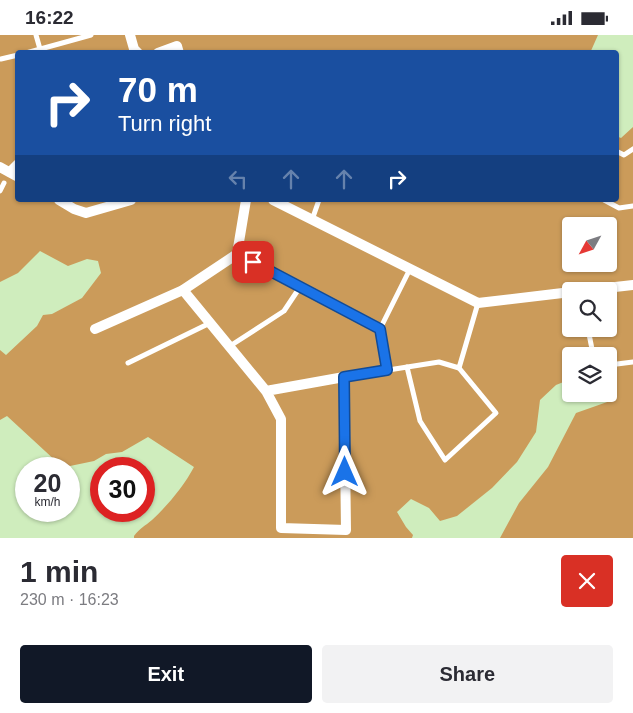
<!DOCTYPE html>
<meta charset="utf-8">
<style>
:root{--surface:#fff;--page:#f2f2f3;--text:#2b2b33;--muted:#7c7c81;--accent:#111827}
body{margin:0;font-family:Helvetica,sans-serif;background:var(--page);color:var(--text);height:100vh;display:flex;flex-direction:column;font-size:19px;white-space:nowrap}
*{box-sizing:border-box;margin:0}
p{font-size:16px;color:var(--muted)}
.icon{flex:none;width:28px;height:28px;fill:none;stroke:currentColor;stroke-width:2;stroke-linecap:round;stroke-linejoin:round}
.map{position:relative;height:503px;overflow:hidden}
.side{display:flex;flex-direction:column;background:var(--surface);flex:1}
.side>*{flex:none}
.banner{position:absolute;left:15px;top:15px;width:604px;height:152px;border-radius:5px;box-shadow:0 1px 4px #0004;background:#1a4fa0;color:#fff;overflow:hidden}
.needle{width:32px;rotate:230deg}
.buttons{position:absolute;left:562px;top:182px;display:grid;gap:10px}
.buttons a{display:grid;place-items:center;width:55px;height:55px;border-radius:5px;background:var(--surface);box-shadow:0 1px 4px #0004;font-size:25px}
.speed{position:absolute;left:15px;top:422px;display:flex;gap:10px;font-size:25px;font-weight:700;text-align:center}
.speed>*{display:grid;place-content:center;width:65px;height:65px;border-radius:50%;background:var(--surface);box-shadow:0 1px 4px #0004;line-height:1}
.speed small{font-size:12px;font-weight:400}
.speed .limit{border:8px solid #d22;background:#fff;color:#111}
.pin{position:absolute;display:grid;place-items:center;width:42px;height:42px;color:#fff;margin:-21px;border-radius:10px;box-shadow:0 2px 8px #0006}
.me{position:absolute;width:55px;margin:-28px;rotate:0deg;stroke-linejoin:round;filter:drop-shadow(0 0 4px #0008)}
.turn{display:flex;align-items:center;gap:18px;height:105px;padding:0 20px;font-size:22px}
.turn .icon{width:65px;height:65px;stroke-width:2.5}
.turn b{display:block;font-size:35px;line-height:42px}
.lanes{display:flex;align-items:center;height:48px;padding:0 20px;background:#0003;justify-content:center;gap:25px;direction:ltr}
.lanes .off{opacity:.35}
.round{display:grid;place-items:center;flex:none;width:52px;height:52px;border-radius:5px;background:var(--page)}
.summary{display:flex;align-items:center;justify-content:space-between;height:85px;padding:0 20px}
h1{font-size:30px;font-weight:700;line-height:38px}
.button{display:flex;gap:10px;margin-top:auto;padding:10px 20px}
.button a{flex:1;height:58px;border-radius:5px;background:var(--accent);color:#fff;font-size:20px;font-weight:700;line-height:58px;text-align:center}
.button a+a{background:var(--page);color:var(--text)}
.status{display:flex;justify-content:space-between;align-items:center;height:35px;padding:0 25px;background:var(--surface);direction:ltr}
.status svg{height:14px;fill:currentColor}
.map>svg:first-child{display:block}
.forest{fill:#cb9b5a;fill-rule:evenodd}
.lines{fill:none;stroke-linecap:round;stroke-linejoin:round}
.service{stroke:#fff;stroke-width:5}
.minor{stroke:#fff;stroke-width:10}
.route-casing{stroke:#114b97;stroke-width:12}
.route{stroke:#1a73e8;stroke-width:9}
</style>
<div class="status"><b>16:22</b><svg viewBox="0 0 49 12"><path d="M0 12V9h3v3zM5 12V6h3v6zM10 12V3h3v9zM15 12V0h3v12zM26 1h20v11H26zM47 4h2v5h-2z"/></svg></div>
<div class="map">
<svg width="633" height="503" viewBox="0 0 633 503">
<rect width="100%" height="100%" fill="#cfedbd"/>
<path class="forest" d="M 0,0 L 598,0 L 590,18 L 18,18 L 18,165 L 616,165 L 616,101 L 621,103 L 633,92 L 633,503 L 500,503 L 519,468 L 548,432 L 576,378 L 610,366 L 607,359 L 609,359 L 609,321 L 571,321 L 571,344 L 556,350 L 540,365 L 536,397 L 517,427 L 492,453 L 457,481 L 440,486 L 429,473 L 411,464 L 397,477 L 406,492 L 413,500 L 412,503 L 134,503 L 134,501 C 140,493 145,491 152,485 C 168,470 184,451 194,432 L 148,402 L 122,417 L 106,419 L 94,426 L 70,431 L 58,428 L 7,381 L 0,385 L 0,315 L 6,320 L 37,291 L 43,280 L 52,279 L 82,263 L 101,238 L 98,226 L 87,224 L 68,231 L 40,216 L 18,238 L 0,247 ZM 571,191 L 609,191 L 609,229 L 571,229 ZM 571,256 L 609,256 L 609,294 L 571,294 Z"/>
<g class="lines">
<g class="service">
<polyline points="36,0 40,14"/>
<polyline points="26,18 91,0"/>
<polyline points="1,24 18,20"/>
<polyline points="616,116 624,120 633,114"/>
<polyline points="0,156 4,148"/>
<polyline points="604,165 619,173 633,171"/>
<polyline points="312,185 319,165"/>
<polyline points="237,219 380,294"/>
<polyline points="588,294 593,319 595,321"/>
<polyline points="230,311 284,276 300,252"/>
<polyline points="128,328 210,288"/>
<polyline points="609,330 633,327"/>
<polyline points="407,332 420,386 445,425 496,378 459,333"/>
<polyline points="387,335 380,294 410,234"/>
<polyline points="344,342 439,327 459,333 478,268"/>
</g>
<g class="minor">
<polyline points="130,0 134,14 138,18"/>
<polyline points="158,18 177,11 179,18"/>
<polyline points="0,132 18,142"/>
<polyline points="10,137 18,129"/>
<polyline points="59,165 74,174 86,178 131,165"/>
<polyline points="273,165 478,268 571,257"/>
<polyline points="183,255 266,356 281,384 281,493 346,495 344,342 266,356"/>
<polyline points="580,256 633,250"/>
<polyline points="95,294 183,255 237,219 246,165"/>
</g>
</g>
<g class="lines">
<g class="route-casing">
<polyline id="route" points="253,227 380,294 387,335 344,342 345,437"/>
</g>
<use href="#route" class="route"/>
</g>
</svg>
<div class="buttons">
<a><svg class="needle" viewBox="-14 -14 28 28"><path d="M0-13l5 13h-10z" fill="#e53935"/><path d="M0 13l5-13h-10z" fill="#7c7c81"/></svg></a>
<a><svg class="icon" aria-label="search" viewBox="0 0 24 24"><circle cx="10" cy="10" r="6"/><path d="M15 15l6 6"/></svg></a>
<a><svg class="icon" aria-label="layers" viewBox="0 0 24 24"><path d="M12 4l9 5-9 5-9-5zM3 14l9 5 9-5"/></svg></a>
</div>
<div class="speed"><div>20<small>km/h</small></div><div class="limit">30</div></div>
<div class="pin" style="left:253px;top:227px;background:#d93025"><svg class="icon" aria-label="arrive" viewBox="0 0 24 24"><path d="M6 21V4h12l-3 4 3 4H6"/></svg></div>
<svg class="me" style="left:345px;top:437px" viewBox="-20 -20 40 40"><path d="M0-17L14 15 0 8-14 15z" fill="#1a73e8" stroke="#fff" stroke-width="4"/></svg>
<div class="banner">
<div class="turn"><svg class="icon" aria-label="right" viewBox="0 0 24 24"><path d="M7 20v-9h11M14 6l5 5-5 5"/></svg><div><b>70 m</b>Turn right</div></div>
<div class="lanes"><svg class="icon off" aria-label="left" viewBox="0 0 24 24"><path d="M17 20v-9H6M10 6l-5 5 5 5"/></svg><svg class="icon off" aria-label="ahead" viewBox="0 0 24 24"><path d="M12 20V5M6 11l6-6 6 6"/></svg><svg class="icon off" aria-label="ahead" viewBox="0 0 24 24"><path d="M12 20V5M6 11l6-6 6 6"/></svg><svg class="icon" aria-label="right" viewBox="0 0 24 24"><path d="M7 20v-9h11M14 6l5 5-5 5"/></svg></div>
</div>
</div>
<section class="side">
<div class="summary"><div><h1>1 min</h1><p>230 m · 16:23</p></div><a class="round" style="background:#d93025;color:#fff"><svg class="icon" aria-label="close" viewBox="0 0 24 24"><path d="M6 6l12 12M18 6L6 18"/></svg></a></div>
<div class="button"><a>Exit</a><a>Share</a></div>
</section>
